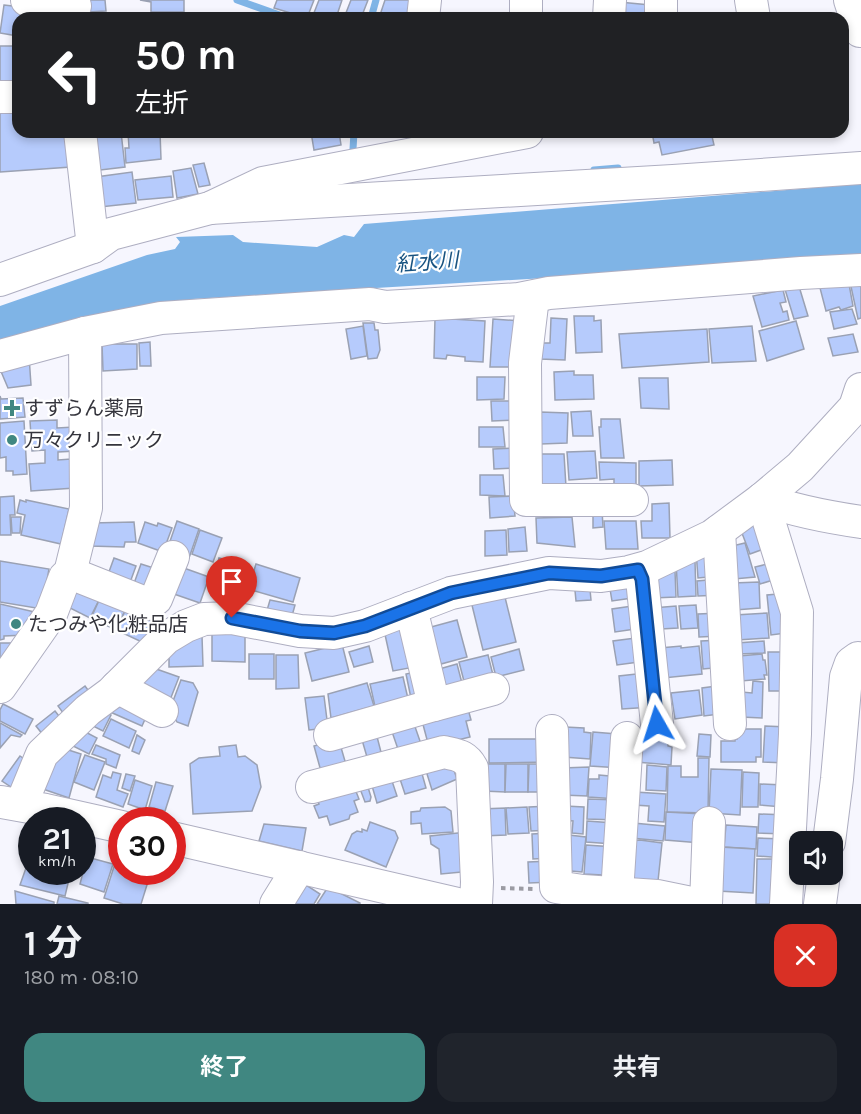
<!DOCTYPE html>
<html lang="ja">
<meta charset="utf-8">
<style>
:root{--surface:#171b24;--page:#20242c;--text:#f1f3f6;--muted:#9ea1a6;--accent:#408781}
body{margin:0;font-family:Karla,"Noto Sans JP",sans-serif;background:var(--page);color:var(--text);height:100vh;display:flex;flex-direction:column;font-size:22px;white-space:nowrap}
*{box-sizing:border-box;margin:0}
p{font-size:20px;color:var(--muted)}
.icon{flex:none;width:33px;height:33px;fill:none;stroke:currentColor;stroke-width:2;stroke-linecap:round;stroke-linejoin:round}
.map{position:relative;height:904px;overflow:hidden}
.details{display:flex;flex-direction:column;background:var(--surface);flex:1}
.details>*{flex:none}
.hud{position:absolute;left:12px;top:12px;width:837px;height:126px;border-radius:18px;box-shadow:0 3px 9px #0003;background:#202124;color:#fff;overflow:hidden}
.controls{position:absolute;left:789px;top:831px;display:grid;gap:12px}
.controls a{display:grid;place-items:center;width:54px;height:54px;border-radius:12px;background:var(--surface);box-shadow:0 3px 9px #0003;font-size:30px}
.speed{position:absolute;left:18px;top:807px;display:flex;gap:12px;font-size:30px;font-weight:700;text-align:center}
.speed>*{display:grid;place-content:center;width:78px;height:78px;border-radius:50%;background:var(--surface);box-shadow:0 3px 9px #0003;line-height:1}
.speed small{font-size:15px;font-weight:400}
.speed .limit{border:9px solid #d22;background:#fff;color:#111}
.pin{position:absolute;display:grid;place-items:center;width:51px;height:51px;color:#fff;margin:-62px -26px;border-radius:50% 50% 50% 0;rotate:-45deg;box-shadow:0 0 6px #0007}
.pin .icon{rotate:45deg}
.me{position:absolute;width:66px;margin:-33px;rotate:354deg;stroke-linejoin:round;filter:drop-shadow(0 0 4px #0008)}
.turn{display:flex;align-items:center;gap:21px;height:126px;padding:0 24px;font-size:27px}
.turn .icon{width:78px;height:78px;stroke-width:2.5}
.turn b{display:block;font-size:42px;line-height:51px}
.round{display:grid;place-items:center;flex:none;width:63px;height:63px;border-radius:18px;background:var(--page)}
.overview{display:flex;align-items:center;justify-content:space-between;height:102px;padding:0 24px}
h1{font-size:36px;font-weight:700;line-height:45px}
.action{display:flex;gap:12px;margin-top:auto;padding:12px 24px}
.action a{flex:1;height:69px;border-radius:18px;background:var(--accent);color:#fff;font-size:24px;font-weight:700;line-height:69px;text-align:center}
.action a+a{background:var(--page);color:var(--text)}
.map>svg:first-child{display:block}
.water{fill:#7fb4e6}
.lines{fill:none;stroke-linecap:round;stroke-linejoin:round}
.stream{stroke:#7fb4e6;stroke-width:7}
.building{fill:#b6cbfc;stroke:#9aa1b3;stroke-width:1.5}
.minor-casing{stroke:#aeaec1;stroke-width:34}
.path{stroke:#9b9ba3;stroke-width:4;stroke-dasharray:4.5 4.5;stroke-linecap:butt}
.minor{stroke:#fff;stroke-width:32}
.route-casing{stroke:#114b97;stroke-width:15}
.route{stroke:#1a73e8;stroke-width:10}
.poi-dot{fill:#408781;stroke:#fff;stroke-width:2}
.labels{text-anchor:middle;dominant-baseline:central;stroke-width:4.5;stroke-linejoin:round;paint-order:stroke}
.poi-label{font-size:20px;fill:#34343c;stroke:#fff;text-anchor:start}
.water-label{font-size:21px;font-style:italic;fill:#185381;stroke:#fff}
</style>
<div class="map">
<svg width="861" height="904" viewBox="0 0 861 904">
<rect width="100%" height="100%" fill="#f6f6fe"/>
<polygon class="water" points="861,184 861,259 193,299 66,323 0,346 0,306 147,255 175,249 180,242 176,237 233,235 243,242 317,247 344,235 354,237 364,224"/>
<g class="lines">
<g class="stream">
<polyline points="237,0 288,18"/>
<polyline points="371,18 376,0"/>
<polyline points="353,149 354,132"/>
<polyline points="594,170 618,168"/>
</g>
</g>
<g class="building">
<polygon points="89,0 105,0 106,11 89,12"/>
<polygon points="140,0 184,0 184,12 151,12 151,2"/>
<polygon points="277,0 314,0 307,18 274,8"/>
<polygon points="319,0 342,0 336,18 312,18"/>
<polygon points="351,0 368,0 361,18 344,18"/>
<polygon points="385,0 414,0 407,18 388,18 380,15"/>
<polygon points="619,2 650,5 649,18 618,18"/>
<polygon points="4,5 46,10 45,18 18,18 18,36 0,33"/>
<rect x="0" y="46" width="14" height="38"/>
<polygon points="0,104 18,105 18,132 69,132 71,167 0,172"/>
<polygon points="121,132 125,167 92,171 88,135"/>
<polygon points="128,132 160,132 161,159 126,163 125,148 129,148"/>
<polygon points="311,132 339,132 341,145 314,150"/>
<polygon points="652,132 711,132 714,145 662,155 659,142 654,143"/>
<polygon points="204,163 210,185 199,187 193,165"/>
<polygon points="191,168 198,194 177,198 173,171"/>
<polygon points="132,172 136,203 100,207 96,177"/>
<polygon points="171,176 173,197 138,200 135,180"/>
<polygon points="850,282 861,282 861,318 858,319"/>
<polygon points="798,283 808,316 794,319 784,286"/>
<polygon points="849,284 853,306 841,310 839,307 826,311 820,288"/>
<polygon points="783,290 786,302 780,303 783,312 787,311 789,320 762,327 753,296"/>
<polygon points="852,309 857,324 834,329 830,312"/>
<polygon points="574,316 594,316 594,321 601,320 602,352 576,353"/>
<polygon points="435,318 485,321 483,362 465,361 465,357 447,355 446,359 434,358"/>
<polygon points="551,318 567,319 565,360 540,359 540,343 550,343"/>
<polygon points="493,319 522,321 519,367 490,367"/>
<polygon points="796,321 804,349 767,361 759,331"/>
<polygon points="363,323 374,323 375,330 378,330 380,350 377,358 368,359"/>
<polygon points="363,326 367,356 351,359 346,329"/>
<polygon points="752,326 756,361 712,363 709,329"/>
<polygon points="707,329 709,362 622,368 619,334"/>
<polygon points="853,334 858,352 833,356 828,338"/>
<polygon points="150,342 151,366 140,366 139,343"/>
<polygon points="102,344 137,344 137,369 103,371"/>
<polygon points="29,356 31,385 8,388 0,369"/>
<polygon points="574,371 574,375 593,375 594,399 555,400 554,372"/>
<polygon points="477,377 505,377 504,399 477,400"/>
<polygon points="639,378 668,378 669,409 641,408"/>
<polygon points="0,396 1,399 23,398 25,417 0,419"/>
<polygon points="491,401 518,401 518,420 492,421"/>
<polygon points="591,411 593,436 573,436 571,412"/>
<polygon points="540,412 568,413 567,443 541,444"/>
<polygon points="601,419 620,419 624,458 601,458 599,427 601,427"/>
<polygon points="57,420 57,428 74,427 76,451 58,452 58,460 71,459 75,488 31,491 29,464 45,463 45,450 32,451 30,421"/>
<polygon points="24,421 27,474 13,475 13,471 6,471 6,457 0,458 0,423"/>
<polygon points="479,427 503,427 505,447 479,447"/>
<polygon points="518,448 518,468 494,469 493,449"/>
<polygon points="595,451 597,478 569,480 567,452"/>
<polygon points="539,454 564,454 566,487 542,486"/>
<polygon points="672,460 673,485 639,486 639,461"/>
<polygon points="599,462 636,463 636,485 614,485 614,479 600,480"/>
<polygon points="480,475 503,475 505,496 480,495"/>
<polygon points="14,496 15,515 10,515 11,535 0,535 0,497"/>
<polygon points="513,496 515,516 490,518 489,497"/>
<polygon points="20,500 26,502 26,500 69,509 61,544 21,535 25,515 17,513"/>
<polygon points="669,503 670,538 642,538 641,521 652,521 652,504"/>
<polygon points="593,509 602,510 603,527 593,528"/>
<polygon points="11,517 21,517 20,533 12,533"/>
<polygon points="572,517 575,547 537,543 536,518"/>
<polygon points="177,521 199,529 189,558 167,550"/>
<polygon points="604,521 636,521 638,549 606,549"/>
<polygon points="759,521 769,547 750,554 740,528"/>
<polygon points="134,522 136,542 125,542 124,547 90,546 92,523"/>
<polygon points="145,522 157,526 158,523 172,528 163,552 138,543"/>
<polygon points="525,527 527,551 509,552 508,529"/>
<polygon points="200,530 222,538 213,562 192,554"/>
<polygon points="506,530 507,555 485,556 485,531"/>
<polygon points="717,540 719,576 698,578 696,551"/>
<polygon points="745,543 755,577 734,579 732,546"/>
<polygon points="114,558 136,566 128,588 106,580"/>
<polygon points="219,558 249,565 244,586 214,579"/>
<polygon points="0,561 49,569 42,609 0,602"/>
<polygon points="695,561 696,596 678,597 676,562"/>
<polygon points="776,562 780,578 760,584 755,567"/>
<polygon points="141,564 160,570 151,596 132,589"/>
<polygon points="256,564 300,578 293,602 248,589"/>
<polygon points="181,567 209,577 200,603 171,593"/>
<polygon points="675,571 676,597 653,598 652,573"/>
<polygon points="589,579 591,600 576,601 574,580"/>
<polygon points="719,579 721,595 698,596 697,581"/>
<polygon points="636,580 639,597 612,601 609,583"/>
<polygon points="76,582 102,594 90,618 64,605"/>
<polygon points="759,582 760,608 735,610 733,583"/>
<polygon points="503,589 516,642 483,650 470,597"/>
<polygon points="789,593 793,632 771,635 767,595"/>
<polygon points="102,594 127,606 116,630 91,618"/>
<polygon points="270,600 295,605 290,623 265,617"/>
<polygon points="0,604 39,613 27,635 4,636 4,639 0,640"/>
<polygon points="639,605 642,628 615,632 612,609"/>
<polygon points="696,605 698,628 681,629 679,606"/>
<polygon points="676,606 678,628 661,629 653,608"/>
<polygon points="127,607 154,619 144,643 116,630"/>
<polygon points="720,613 721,636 699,637 698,614"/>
<polygon points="767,613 769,638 737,640 735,615"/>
<polygon points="457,620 467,657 441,664 431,627"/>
<polygon points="212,624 245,624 245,662 212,661"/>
<polygon points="410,625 420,666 393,671 384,630"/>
<polygon points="202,636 203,666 169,667 169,643"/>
<polygon points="643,637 646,661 617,665 613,641"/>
<polygon points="721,640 724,667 703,669 701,641"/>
<polygon points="764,641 765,653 738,654 737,643"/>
<polygon points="0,643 19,643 0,672"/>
<polygon points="342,644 349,672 312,681 305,653"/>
<polygon points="369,646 373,662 354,667 349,652"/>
<polygon points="681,646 681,648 699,646 702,674 663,678 660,648"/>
<polygon points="519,649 524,670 496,677 491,657"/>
<polygon points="768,652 785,652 783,691 769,691"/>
<rect x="249" y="654" width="25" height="25"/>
<polygon points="762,654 763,660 765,660 767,675 764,675 765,679 741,681 739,656"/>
<polygon points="276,655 298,655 299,688 276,689"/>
<polygon points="488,655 494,679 465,685 459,662"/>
<polygon points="457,664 463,687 438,693 432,671"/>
<polygon points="145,665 179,677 170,700 129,682"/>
<polygon points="420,671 427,700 412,703 406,674"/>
<polygon points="645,673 652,707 622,709 619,676"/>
<polygon points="403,677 409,703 376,711 370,684"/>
<polygon points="181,680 193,683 198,692 188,726 177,722 170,709"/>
<polygon points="753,681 763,682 762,718 741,717 742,692 752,693"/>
<polygon points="367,683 374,706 331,718 328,694"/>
<polygon points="724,685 727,713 704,716 702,688"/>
<polygon points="85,686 96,701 69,721 58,706"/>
<polygon points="699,690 702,715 675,719 671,693"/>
<polygon points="116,694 150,708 142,726 108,711"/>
<polygon points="324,696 328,728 309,730 305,698"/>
<polygon points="3,704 33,719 25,734 0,721 0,710"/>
<polygon points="467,705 471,720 466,721 470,737 429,747 421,717"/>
<polygon points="97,708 111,715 103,731 89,724"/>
<polygon points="55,711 66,725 47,740 36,726"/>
<polygon points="412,718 421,744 399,752 390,726"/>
<polygon points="111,719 136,731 129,748 103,736"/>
<polygon points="0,723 22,735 20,737 11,735 0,748"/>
<polygon points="765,726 788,727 786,763 763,762"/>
<polygon points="76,727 97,738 89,754 67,743"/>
<polygon points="565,727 584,728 584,732 591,733 590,759 563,757"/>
<polygon points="375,729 381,752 367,757 360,733"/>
<polygon points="737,729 761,729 761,757 756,757 756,762 721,762 721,741 735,741 735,739 737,739"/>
<polygon points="593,732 617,734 621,768 590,766"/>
<polygon points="699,734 711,735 710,757 697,756"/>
<polygon points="137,735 145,740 139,754 132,751"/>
<polygon points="638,735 668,738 668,746 672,747 671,765 636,762"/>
<polygon points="489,739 550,739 550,762 489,763"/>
<polygon points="328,742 340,744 347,768 322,775 314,746"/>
<polygon points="96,745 120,755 116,768 106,764 106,759 92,754"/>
<polygon points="236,745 238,757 245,756 257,765 261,787 252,811 193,814 190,764 199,758 220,756 219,747"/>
<polygon points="56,746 81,754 69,798 37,787"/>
<polygon points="448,753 457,779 432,790 423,761"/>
<polygon points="85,755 105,762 94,790 74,782"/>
<polygon points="20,756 35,766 17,791 2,781"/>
<polygon points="698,758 709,758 708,813 667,812 668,766 681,766 681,777 698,777"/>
<polygon points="419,763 426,788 405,794 397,770"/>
<polygon points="483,764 505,764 505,792 483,791"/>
<polygon points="506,764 528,764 528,792 505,792"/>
<polygon points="529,764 551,764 551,792 528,792"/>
<polygon points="647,765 667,767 666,791 646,790"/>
<polygon points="589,767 587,796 562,795 562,768"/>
<polygon points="711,769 742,770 740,815 709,813"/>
<polygon points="113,772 121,774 117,790 128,794 123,807 96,797 103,775 111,778"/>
<polygon points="389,772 397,796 377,803 370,779"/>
<polygon points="743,772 759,773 758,807 742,807"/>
<polygon points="126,774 135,776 130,791 122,788"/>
<polygon points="599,775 620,777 618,799 588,797 589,779 599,779"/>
<polygon points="135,780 152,786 145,810 128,804"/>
<polygon points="156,782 173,786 165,811 149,807"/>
<polygon points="367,784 371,797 370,801 365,802 359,786"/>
<polygon points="760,784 784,785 783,807 760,805"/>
<polygon points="355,789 359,799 354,801 358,812 350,815 349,819 330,825 327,816 319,818 314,806 319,804 316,796"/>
<polygon points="635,792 666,794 664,822 648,821 649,806 634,805"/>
<polygon points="588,799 618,800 617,820 587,819"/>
<polygon points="550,806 552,830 531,831 529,807"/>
<polygon points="565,806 584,807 583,834 572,833 573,821 565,820"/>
<polygon points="445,807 451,811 453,832 422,834 421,823 411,824 411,812 420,811 421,808"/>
<polygon points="527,807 529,833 508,834 506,808"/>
<polygon points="505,808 506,835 482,836 481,809"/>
<polygon points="666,812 703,814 701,843 665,840"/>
<polygon points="759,814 788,815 787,834 758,833"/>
<polygon points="587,821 614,823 613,844 586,842"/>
<polygon points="370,822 395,831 398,838 386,867 345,850 352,834 357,831 362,832 362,829 367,831"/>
<polygon points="633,823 665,826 663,841 631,838"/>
<polygon points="264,824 306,828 302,851 259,841"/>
<polygon points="726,825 757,827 756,849 724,847"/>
<polygon points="467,832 472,871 441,874 439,849 431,844 430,836"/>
<polygon points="549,833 551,858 533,859 532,834"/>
<polygon points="560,834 586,837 582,872 560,870"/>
<polygon points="758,838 785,839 784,858 757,856"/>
<polygon points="640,840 662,843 658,881 628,878 632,841"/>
<polygon points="586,845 615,847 601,881 602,875 584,874"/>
<polygon points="720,847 755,849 753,893 718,891"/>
<polygon points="118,854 122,855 122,872 151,872 141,904 123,904 104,898"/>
<polygon points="87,857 113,864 104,892 80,884"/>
<polygon points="757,859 780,859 779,904 756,904"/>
<polygon points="551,861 552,882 529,883 528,862"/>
<polygon points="31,865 32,872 57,872 70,875 65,896 20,885 26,868 29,869"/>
<polygon points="303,883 320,894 314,904 290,904"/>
<polygon points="328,887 360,903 360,904 317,904"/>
<polygon points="15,891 54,902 54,904 16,904"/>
<polygon points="59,896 88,903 88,904 57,904"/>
</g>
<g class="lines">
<g class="minor-casing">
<g id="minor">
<polyline points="27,0 75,6"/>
<polyline points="751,0 754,18"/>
<polyline points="850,0 860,31"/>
<polyline points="423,18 425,0"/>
<polyline points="526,18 526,0"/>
<polyline points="609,18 610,0"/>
<polyline points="661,18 661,0"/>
<polyline points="0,97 18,97"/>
<polyline points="80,132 93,247"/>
<polyline points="210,208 673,181 861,168"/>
<polyline points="0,280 93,247 111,234 210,208 263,183 527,132"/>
<polyline points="533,297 525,363 526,500 632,500"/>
<polyline points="0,356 85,333 161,318 370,304 385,307 519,299 549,293 801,273 861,270"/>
<polyline points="762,499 797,612 795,734 786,904"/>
<path d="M 762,499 C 794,511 827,517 861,522"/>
<polyline points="719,531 730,724"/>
<polyline points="638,570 642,579 657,724"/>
<polyline points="70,573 148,604 156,599 173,557"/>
<polyline points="0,687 51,614 65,577 70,573 86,508 85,333"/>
<polyline points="117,687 162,711"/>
<polyline points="434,705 493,689"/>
<polyline points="552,731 556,887 583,891 657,896 696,904"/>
<polyline points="330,735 434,705 411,608"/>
<path d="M 312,787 L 444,752 C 457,755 465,755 472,768 L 477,882 L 476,904"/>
<polyline points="1,802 46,810 122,827"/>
<polyline points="21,805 42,754 88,710 111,693 166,638 186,626 204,619 232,618 300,631 334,633 365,626 451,593 549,573 601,576 629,572 647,567 712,536 762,499 800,467 855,407 861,389"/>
<polyline points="172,838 458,904"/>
<polyline points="829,842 837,779 846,677 851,663 858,658"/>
<polyline points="617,893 627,738"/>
<polyline points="276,904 299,867"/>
<polyline points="706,904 709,823"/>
<polyline points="820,904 824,874"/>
</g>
</g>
<polyline class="path" points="501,888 533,889"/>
<use href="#minor" class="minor"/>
</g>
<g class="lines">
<g class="route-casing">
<polyline id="route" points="232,618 300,631 334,633 365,626 451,593 470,589 549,573 601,576 638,570 642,579 657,724"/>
</g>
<use href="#route" class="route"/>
</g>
<g class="poi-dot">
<path d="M9 399h6v6h6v6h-6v6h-6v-6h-6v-6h6z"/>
<circle cx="12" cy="440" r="6"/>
<circle cx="16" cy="624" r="6"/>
</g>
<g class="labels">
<g class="poi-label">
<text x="24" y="408">すずらん薬局</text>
<text x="24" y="440">万々クリニック</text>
<text x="28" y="624">たつみや化粧品店</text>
</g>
<g class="water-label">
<text transform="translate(427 262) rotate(-4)">紅水川</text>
</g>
</g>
</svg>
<div class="controls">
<a><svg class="icon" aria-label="sound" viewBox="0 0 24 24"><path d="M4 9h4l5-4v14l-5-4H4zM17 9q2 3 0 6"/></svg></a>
</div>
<div class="speed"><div>21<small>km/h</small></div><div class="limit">30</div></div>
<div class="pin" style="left:232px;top:618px;background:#d93025"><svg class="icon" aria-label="arrive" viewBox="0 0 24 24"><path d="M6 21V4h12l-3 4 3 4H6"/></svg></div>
<svg class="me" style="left:657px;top:724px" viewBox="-20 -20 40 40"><path d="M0-17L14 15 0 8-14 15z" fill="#1a73e8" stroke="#fff" stroke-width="4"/></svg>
<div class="hud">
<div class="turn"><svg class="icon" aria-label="left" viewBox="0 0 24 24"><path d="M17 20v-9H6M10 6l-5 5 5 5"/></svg><div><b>50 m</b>左折</div></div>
</div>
</div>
<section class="details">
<div class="overview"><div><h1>1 分</h1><p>180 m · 08:10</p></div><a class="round" style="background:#d93025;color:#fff"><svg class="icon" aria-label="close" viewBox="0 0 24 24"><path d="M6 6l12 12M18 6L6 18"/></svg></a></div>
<div class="action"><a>終了</a><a>共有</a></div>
</section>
